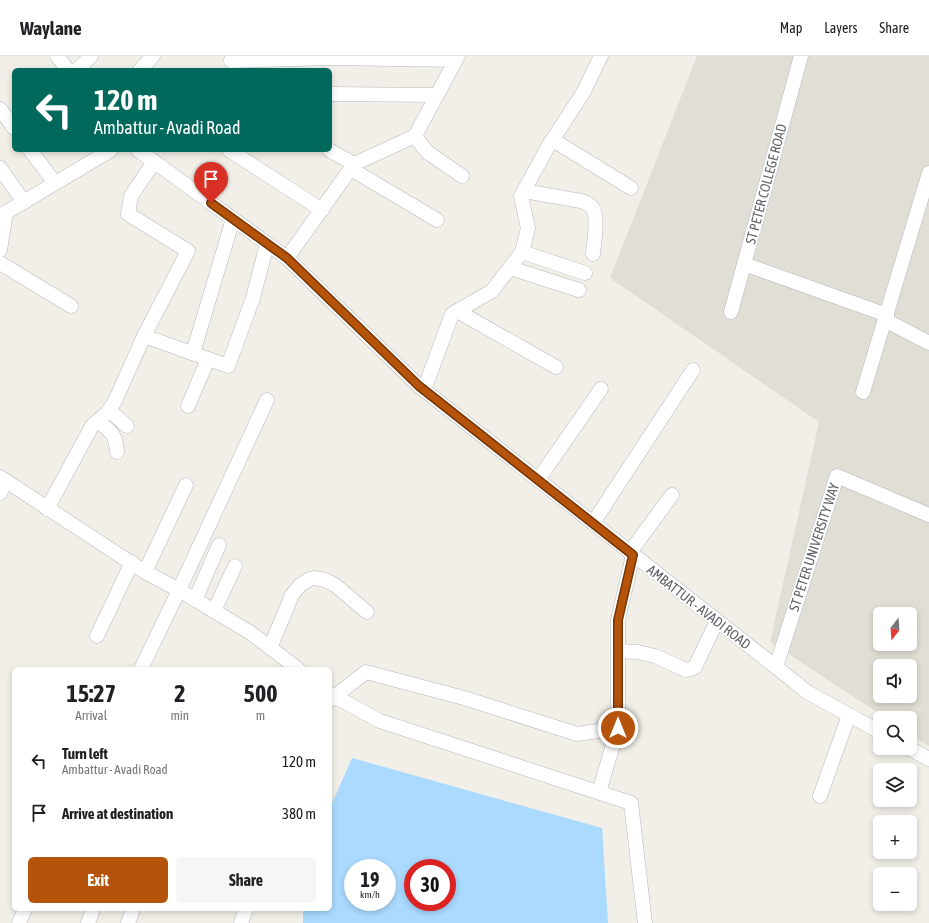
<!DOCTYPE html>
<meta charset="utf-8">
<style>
:root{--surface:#fff;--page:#f6f6f6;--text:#202124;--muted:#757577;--line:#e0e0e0;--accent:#b45309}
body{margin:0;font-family:"Asap Condensed",sans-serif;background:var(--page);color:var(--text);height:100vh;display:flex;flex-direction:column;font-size:15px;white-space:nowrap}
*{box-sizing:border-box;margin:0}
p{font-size:13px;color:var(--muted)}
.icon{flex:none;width:22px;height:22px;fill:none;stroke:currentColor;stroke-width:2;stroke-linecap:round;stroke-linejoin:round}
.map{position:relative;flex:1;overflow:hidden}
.drawer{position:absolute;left:12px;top:611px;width:320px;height:244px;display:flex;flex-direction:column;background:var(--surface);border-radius:6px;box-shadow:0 2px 6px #0003}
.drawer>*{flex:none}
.banner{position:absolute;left:12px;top:12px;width:320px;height:84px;border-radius:6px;box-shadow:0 2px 6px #0003;background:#00695c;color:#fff;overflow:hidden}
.needle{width:26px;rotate:197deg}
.tools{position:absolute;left:873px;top:551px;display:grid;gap:8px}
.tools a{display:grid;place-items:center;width:44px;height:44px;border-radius:6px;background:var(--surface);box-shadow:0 2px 6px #0003;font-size:20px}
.speed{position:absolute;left:344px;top:803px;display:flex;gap:8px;font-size:20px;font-weight:700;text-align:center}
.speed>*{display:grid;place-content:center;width:52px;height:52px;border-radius:50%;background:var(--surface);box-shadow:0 2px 6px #0003;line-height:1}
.speed small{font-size:10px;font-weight:400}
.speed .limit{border:6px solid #d22;background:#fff;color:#111}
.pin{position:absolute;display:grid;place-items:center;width:34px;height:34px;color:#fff;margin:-41px -17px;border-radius:50% 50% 50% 0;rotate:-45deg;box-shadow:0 0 4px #0007}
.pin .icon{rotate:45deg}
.me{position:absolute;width:44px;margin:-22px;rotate:0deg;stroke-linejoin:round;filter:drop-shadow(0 0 3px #0008)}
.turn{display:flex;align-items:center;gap:14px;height:84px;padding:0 16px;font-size:18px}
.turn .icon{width:52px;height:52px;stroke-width:2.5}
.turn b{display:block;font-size:28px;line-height:34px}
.eta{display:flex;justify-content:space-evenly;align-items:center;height:68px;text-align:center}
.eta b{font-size:24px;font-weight:700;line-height:28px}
.cta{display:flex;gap:8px;margin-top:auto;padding:8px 16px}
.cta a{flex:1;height:46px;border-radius:6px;background:var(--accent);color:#fff;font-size:16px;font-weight:700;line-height:46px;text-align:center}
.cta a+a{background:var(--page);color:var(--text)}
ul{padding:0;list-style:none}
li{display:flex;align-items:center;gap:12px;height:52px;padding:0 16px}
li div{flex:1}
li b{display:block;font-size:15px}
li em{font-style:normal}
header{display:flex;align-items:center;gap:24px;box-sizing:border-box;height:56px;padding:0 20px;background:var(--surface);border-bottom:1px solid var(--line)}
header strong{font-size:19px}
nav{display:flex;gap:22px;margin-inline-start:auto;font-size:14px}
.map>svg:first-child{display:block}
.education{fill:#e1ded6;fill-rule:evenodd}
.water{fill:#aadaff;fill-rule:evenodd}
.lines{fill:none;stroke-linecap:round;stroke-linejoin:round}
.minor-casing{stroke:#b5b8bc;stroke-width:15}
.minor{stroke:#fff;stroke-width:14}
.route-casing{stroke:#753606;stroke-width:10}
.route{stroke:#b45309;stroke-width:7}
.labels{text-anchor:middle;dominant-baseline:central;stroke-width:3.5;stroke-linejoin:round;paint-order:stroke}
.street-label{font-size:14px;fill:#5f6368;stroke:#fff}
</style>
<header>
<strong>Waylane</strong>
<nav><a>Map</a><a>Layers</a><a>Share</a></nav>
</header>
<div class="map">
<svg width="929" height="867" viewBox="0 0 929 867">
<rect width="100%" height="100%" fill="#f1efe8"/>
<path class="education" d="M 697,0 L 929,0 L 929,690 L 910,678 L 910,662 L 886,662 L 770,586 L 819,366 L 610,222 ZM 880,558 L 910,558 L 910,588 L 880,588 ZM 880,610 L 910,610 L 910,640 L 880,640 Z"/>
<path class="water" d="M 352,702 L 602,772 L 608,867 L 303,867 L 303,853 L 330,853 L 330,752 ZM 353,812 L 387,812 L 387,846 L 353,846 ZM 413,812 L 447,812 L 447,846 L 413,846 Z"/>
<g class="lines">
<g class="minor-casing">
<g id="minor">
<polyline points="57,0 68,14"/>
<polyline points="232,0 231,5 330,2 456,4"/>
<polyline points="77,14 91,0"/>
<polyline points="140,14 153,0"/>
<polyline points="330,38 437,39"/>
<polyline points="0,53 14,72"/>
<polyline points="415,80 427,96 462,120"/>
<polyline points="553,84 631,132"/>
<polyline points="30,94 55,127"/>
<polyline points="138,94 287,202 419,330 776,611 807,636 880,676"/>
<polyline points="229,94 322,154"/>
<polyline points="354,108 415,80 458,0"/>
<polyline points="0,112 24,146"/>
<polyline points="351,113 437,164"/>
<path d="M 524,135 L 581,145 C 585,146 589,148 592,151 C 599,160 594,186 593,198"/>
<polyline points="0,160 111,94"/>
<polyline points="0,194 6,156"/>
<polyline points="522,196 585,217"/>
<polyline points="287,202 354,108 329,94"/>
<polyline points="0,207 71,250"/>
<polyline points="744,208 887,259"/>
<polyline points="510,212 579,234"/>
<polyline points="457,255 556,311"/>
<polyline points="731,256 801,0"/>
<polyline points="885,264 929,287"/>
<polyline points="144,280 228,310 253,242 267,188"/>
<polyline points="193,297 233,163"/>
<polyline points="424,334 452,258 492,235 522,196 528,172 521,140 549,89 583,37 601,0"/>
<polyline points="863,336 929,117"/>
<polyline points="188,350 208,303"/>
<polyline points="109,354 127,370"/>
<path d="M 98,365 C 111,376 116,378 117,396"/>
<polyline points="0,421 145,516 179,534 251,577 298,613"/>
<polyline points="538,424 601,333"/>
<polyline points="0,437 6,425"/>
<polyline points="47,453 92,370 108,356 115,345 144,280 188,195 128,158 131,140 154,106"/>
<polyline points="593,467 693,314"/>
<polyline points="630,496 672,439"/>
<polyline points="145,516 186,429"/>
<polyline points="195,544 219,489"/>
<polyline points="214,555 235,510"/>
<polyline points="97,580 132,506"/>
<polyline points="270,592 292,539 300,529 310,523 314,522 325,524 335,529 367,556"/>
<polyline points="618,595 638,596 655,600 686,614 691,613 695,611 717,565"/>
<polyline points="776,611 837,420 929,459"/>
<polyline points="141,613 179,534 267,344"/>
<polyline points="330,638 380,665 631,747 645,867"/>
<polyline points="330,644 366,616 464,642 577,678 618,672 618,564 633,499"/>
<polyline points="909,692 929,703"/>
<polyline points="599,736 618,672"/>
<polyline points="820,740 849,659"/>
<polyline points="19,867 25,853"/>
<polyline points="88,867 93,853"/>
<polyline points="128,867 133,853"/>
<polyline points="241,867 246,853"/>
</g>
</g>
<use href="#minor" class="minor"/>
</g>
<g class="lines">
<g class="route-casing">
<polyline id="route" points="211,147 287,202 419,330 633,499 618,564 618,672"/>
</g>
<use href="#route" class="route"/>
</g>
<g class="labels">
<g class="street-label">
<text transform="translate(766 128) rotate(-75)">ST PETER COLLEGE ROAD</text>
<text transform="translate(814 491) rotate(-72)">ST PETER UNIVERSITY WAY</text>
<text transform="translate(699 551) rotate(38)">AMBATTUR - AVADI ROAD</text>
</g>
</g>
</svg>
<div class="tools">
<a><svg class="needle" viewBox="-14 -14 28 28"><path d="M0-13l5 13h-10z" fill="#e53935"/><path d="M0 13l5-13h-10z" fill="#757577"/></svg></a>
<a><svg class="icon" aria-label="sound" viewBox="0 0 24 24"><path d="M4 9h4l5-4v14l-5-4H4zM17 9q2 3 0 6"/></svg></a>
<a><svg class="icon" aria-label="search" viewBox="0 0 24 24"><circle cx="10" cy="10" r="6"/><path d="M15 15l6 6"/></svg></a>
<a><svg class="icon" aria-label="layers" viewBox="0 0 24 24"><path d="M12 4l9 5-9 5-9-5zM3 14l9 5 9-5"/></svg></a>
<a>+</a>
<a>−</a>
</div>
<div class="speed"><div>19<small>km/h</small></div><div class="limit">30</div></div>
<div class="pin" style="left:211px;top:147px;background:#d93025"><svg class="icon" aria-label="arrive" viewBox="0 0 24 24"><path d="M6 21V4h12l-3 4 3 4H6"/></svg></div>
<svg class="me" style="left:618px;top:672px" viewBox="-20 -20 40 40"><circle r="17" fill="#b45309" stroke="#fff" stroke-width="3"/><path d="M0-11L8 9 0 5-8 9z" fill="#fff"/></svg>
<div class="banner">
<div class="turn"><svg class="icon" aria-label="left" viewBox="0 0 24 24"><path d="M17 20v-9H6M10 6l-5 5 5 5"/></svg><div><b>120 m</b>Ambattur - Avadi Road</div></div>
</div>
<section class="drawer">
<div class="eta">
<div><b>15:27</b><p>Arrival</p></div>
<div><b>2</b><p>min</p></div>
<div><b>500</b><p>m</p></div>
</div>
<ul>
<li><svg class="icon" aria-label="left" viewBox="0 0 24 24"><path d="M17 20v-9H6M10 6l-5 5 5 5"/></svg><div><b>Turn left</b><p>Ambattur - Avadi Road</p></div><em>120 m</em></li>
<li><svg class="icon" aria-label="arrive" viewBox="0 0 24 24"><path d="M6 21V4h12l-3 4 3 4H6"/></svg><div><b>Arrive at destination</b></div><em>380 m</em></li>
</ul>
<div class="cta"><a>Exit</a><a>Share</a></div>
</section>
</div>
